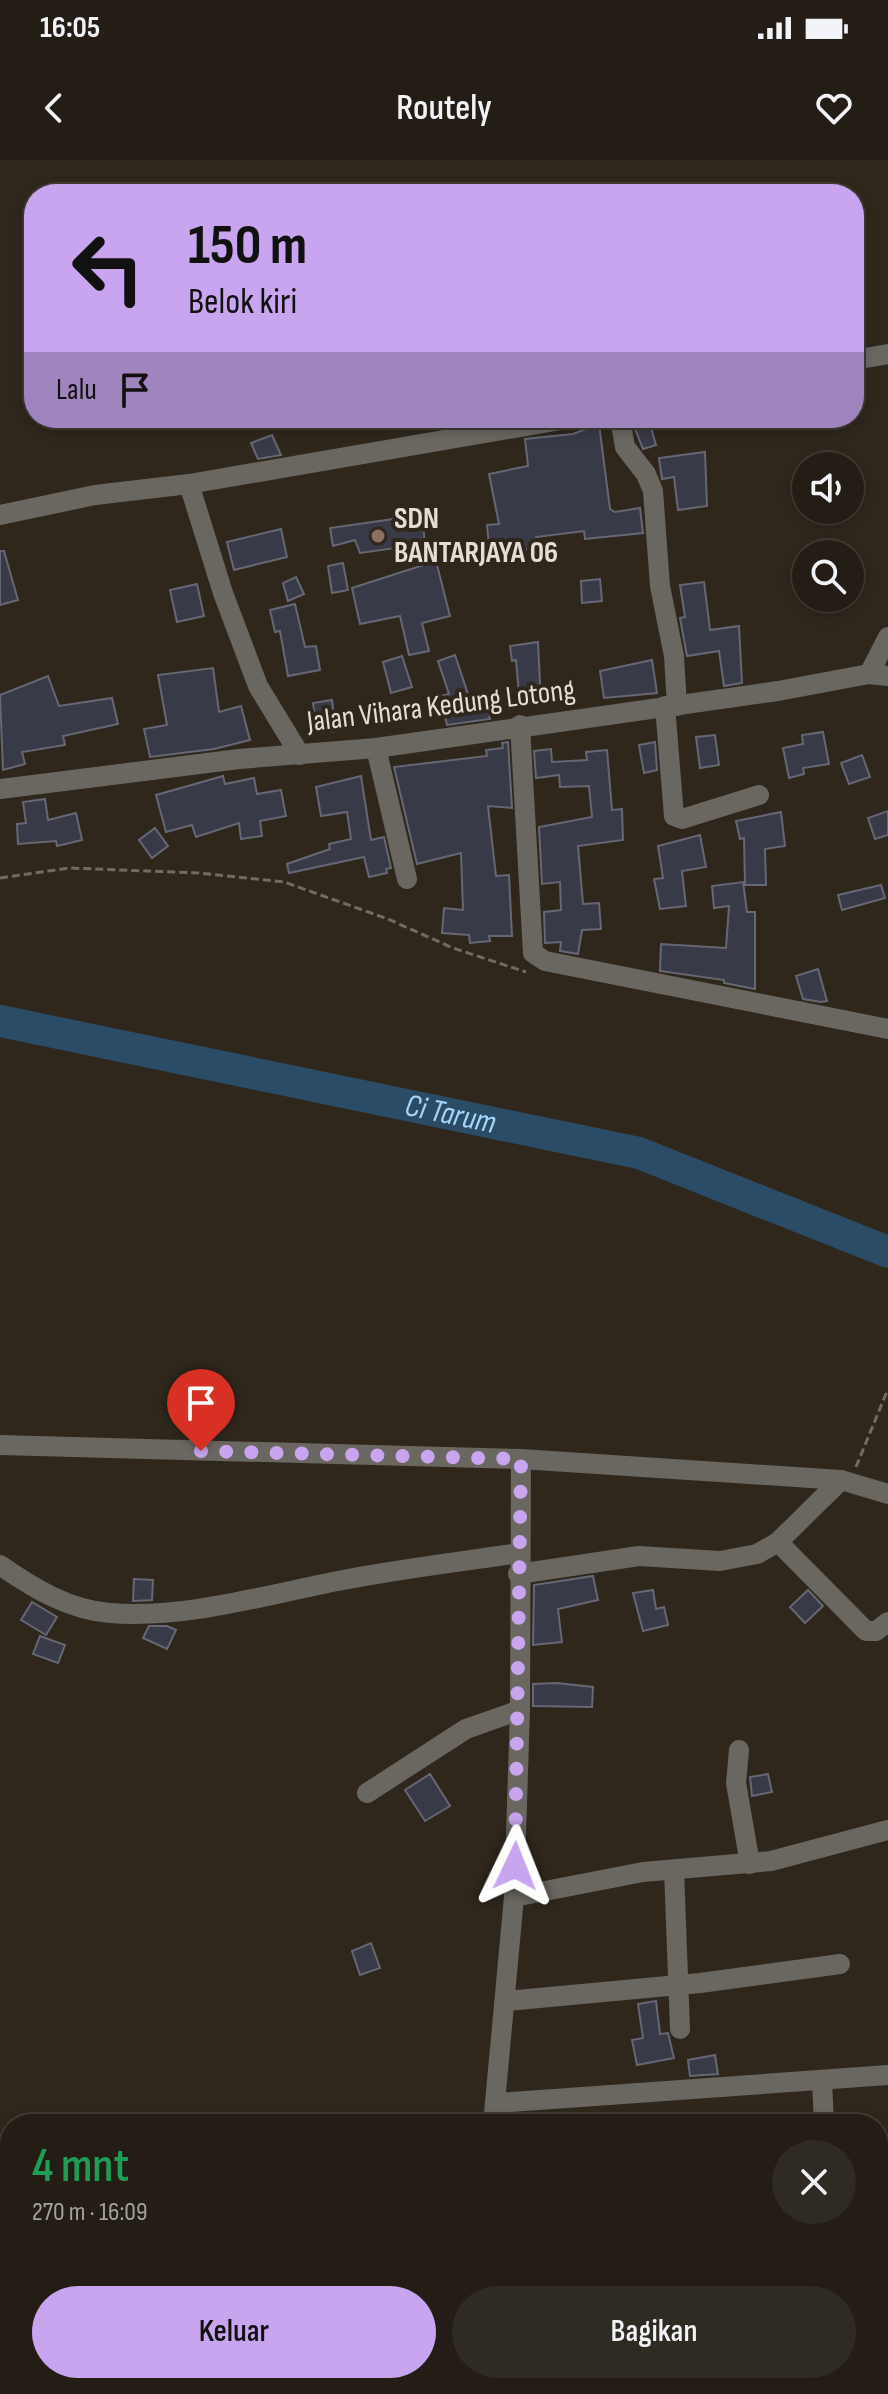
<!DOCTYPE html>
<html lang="id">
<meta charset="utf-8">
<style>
:root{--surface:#231d15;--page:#2f2a22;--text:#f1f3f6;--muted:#a3a2a0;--line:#403b34;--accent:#c8a5ee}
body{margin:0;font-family:"Sofia Sans Condensed",sans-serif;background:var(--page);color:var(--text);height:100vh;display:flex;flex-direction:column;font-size:30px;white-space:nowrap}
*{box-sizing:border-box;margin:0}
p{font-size:26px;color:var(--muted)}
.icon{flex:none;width:44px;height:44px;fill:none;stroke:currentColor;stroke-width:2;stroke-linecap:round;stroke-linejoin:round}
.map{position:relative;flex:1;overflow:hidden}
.sheet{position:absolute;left:0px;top:1954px;width:888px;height:280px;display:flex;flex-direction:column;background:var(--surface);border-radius:32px 32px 0 0;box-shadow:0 4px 12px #0003,0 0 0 2px var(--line)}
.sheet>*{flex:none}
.top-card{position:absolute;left:24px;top:24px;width:840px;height:244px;border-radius:32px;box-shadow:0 4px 12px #0003,0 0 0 2px var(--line);background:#c8a5ee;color:#111;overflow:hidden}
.tools{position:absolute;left:792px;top:292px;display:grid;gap:16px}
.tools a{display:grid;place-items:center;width:72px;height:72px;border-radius:50%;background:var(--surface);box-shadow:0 4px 12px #0003,0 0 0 2px var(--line);font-size:40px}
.pin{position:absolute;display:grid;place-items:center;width:68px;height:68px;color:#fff;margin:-82px -34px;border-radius:50% 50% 50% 0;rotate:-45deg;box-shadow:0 0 8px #0007}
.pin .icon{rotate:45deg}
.me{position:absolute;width:88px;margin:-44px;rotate:2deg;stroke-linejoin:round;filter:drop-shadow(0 0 6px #0008)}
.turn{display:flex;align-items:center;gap:28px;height:168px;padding:0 32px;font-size:36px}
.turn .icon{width:104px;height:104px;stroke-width:2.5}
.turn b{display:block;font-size:56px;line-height:68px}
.then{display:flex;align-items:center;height:76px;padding:0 32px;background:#0003;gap:16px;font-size:30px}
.round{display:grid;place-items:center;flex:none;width:84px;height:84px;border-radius:42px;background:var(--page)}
.headline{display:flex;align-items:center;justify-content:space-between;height:136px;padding:0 32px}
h1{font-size:48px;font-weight:600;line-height:60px;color:#1e9e55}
.primary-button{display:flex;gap:16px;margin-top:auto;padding:16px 32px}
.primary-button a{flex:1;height:92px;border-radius:48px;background:var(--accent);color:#111;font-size:32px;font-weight:600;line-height:92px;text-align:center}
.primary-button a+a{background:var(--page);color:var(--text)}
.status{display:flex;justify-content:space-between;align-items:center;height:56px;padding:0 40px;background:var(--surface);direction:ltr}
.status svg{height:22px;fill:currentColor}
header{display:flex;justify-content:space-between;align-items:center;height:104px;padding:0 32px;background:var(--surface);font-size:36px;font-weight:600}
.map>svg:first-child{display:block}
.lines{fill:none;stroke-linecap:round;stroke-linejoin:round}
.river{stroke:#2a4c66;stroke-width:32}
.building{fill:#393a47;stroke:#666775;stroke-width:2}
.path{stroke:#726b61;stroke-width:3;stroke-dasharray:8 4;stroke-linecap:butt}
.minor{stroke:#696760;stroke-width:20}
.route{stroke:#c8a5ee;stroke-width:14;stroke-dasharray:0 25.2}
.education-dot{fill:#8d6e63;stroke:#2f271c;stroke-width:3}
.labels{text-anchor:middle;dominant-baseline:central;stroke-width:8;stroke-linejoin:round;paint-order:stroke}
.poi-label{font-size:30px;font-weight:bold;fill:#e4ded7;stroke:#2f271c;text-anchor:start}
.street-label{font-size:30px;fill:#e4ded7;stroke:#2f271c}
.water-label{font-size:32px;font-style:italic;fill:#a6d5fa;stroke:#2f271c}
</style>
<div class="status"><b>16:05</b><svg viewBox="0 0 49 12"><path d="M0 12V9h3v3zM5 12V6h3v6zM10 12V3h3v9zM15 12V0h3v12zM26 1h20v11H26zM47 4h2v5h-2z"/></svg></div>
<header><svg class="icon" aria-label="back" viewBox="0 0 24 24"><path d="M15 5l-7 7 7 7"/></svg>Routely<svg class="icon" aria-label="heart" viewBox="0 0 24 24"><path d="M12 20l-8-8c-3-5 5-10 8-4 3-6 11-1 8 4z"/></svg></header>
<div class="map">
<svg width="888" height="2234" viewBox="0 0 888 2234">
<rect width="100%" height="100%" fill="#2f271c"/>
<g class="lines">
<path class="river" id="s1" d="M 0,861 L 639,993 L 888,1092"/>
</g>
<g class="building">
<polygon points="649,261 656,285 643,289 634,266"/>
<polygon points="599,264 610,349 615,352 640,348 643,373 585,379 584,371 536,377 538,388 522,390 521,382 489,386 487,365 499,364 489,314 528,306 525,279 573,274"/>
<polygon points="272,275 281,295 258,299 251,283"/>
<polygon points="705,292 707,346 678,350 674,317 662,319 659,298"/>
<polygon points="422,355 425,384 360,393 355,380 333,386 330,368"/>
<polygon points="281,369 287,397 234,410 227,382"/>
<polygon points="0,391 4,391 18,440 0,445"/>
<polygon points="436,401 450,456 422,463 429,491 409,495 400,456 360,464 352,428"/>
<polygon points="343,403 348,430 332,433 328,406"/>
<polygon points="296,417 304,434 288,441 283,423"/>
<polygon points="600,419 602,441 582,443 581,421"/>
<polygon points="704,422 710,470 739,466 742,523 724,526 719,491 687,496 680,458 685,457 680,425"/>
<polygon points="197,424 204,456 177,462 170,430"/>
<polygon points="295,444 305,487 316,486 320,510 288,516 280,471 275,472 270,450"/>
<polygon points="538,482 541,544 520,546 516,500 512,501 510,486"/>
<polygon points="455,495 469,537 485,534 490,559 447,565 440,536 449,534 438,501"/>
<polygon points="402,496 412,527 391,533 383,502"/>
<polygon points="652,500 657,533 604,538 600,511"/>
<polygon points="213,508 219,552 241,546 250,580 214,589 150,597 144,569 167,565 158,515"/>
<polygon points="48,516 59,546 112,538 118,564 63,576 65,585 22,592 25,604 3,610 0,535"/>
<polygon points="332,540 336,571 317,573 313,543"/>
<polygon points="823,572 829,604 803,608 804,614 789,618 783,588 803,584 802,575"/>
<polygon points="715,575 719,605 700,608 696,577"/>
<polygon points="508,582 512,648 488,646 496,716 509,715 512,776 489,776 490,781 470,783 469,775 442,773 444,748 463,750 461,693 417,704 394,607 487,596 486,590 503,588 502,583"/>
<polygon points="655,582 657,610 644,613 639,585"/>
<polygon points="551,589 552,602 587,600 586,592 607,590 612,650 622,649 623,680 578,686 583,744 599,743 601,769 582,770 578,794 560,791 561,782 545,783 544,752 561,750 560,722 542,724 539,667 592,657 589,626 560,627 559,615 536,618 534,591"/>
<polygon points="862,595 870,617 849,624 841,603"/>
<polygon points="223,616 225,624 254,618 257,634 281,630 286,656 260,661 262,676 241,679 239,663 196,677 192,665 166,672 156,635"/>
<polygon points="361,616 371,680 384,677 391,708 386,709 387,713 369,717 364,697 289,713 287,704 330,689 329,684 351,679 347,652 321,656 316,627"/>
<polygon points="45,639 48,660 76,653 82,680 57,686 56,681 18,684 17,664 26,663 23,642"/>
<polygon points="888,651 888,675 875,679 868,658"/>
<polygon points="781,652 785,686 765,689 766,725 745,725 744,678 740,679 736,661"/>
<polygon points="155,668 168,686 152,698 139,680"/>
<polygon points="700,675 706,707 682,711 686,746 660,749 654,719 663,718 658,686"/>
<polygon points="743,722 747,752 755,752 755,829 724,823 724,820 660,811 661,784 726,788 729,746 714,748 712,726"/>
<polygon points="881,725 885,738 842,750 838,735"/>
<polygon points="818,809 827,841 821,842 803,839 796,816"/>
<polygon points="593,1416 598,1440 558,1449 562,1482 533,1485 534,1425"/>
<polygon points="134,1419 153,1420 152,1440 133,1441"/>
<polygon points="653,1430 656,1449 664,1447 668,1465 643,1471 633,1433"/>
<polygon points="808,1430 823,1446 805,1463 790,1447"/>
<polygon points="32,1442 57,1457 46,1475 21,1460"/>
<polygon points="149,1466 167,1466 176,1470 167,1489 143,1478"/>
<polygon points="40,1476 65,1485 58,1503 33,1494"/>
<polygon points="556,1523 593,1527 592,1547 533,1546 533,1524"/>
<polygon points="430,1614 450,1646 425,1661 405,1630"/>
<polygon points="768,1614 772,1632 752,1636 750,1617"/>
<polygon points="371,1783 380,1808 360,1815 352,1791"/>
<polygon points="656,1841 660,1874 668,1873 674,1898 637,1905 632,1880 643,1878 638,1844"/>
<polygon points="715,1895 718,1914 690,1916 688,1900"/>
</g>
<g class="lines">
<g class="path">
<polyline points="0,718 69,708 199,713 284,722 388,759 453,788 526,812"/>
<polyline points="856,1307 888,1229"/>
</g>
<g class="minor">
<polyline points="854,200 888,194"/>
<polyline points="620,258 625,287 646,314 653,331 660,426 674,496 677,546"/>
<polyline points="189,324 223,433 258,526 300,595"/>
<polyline points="0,355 95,335 189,324 572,258"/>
<polyline points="869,514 888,477"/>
<polyline points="665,546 674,656 682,659 759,635"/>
<polyline points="520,565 533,793 545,801 888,869"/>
<polyline points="376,588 407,719"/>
<polyline points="0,629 239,599 376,588 778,531 869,514 888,516"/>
<polyline points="0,1285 521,1299 841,1320 888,1334"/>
<polyline points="778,1382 866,1471 876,1471 888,1462"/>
<path d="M 0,1405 C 33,1428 69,1450 110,1453 C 186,1459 265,1435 338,1421 C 398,1409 459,1402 519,1393"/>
<polyline points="518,1414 639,1396 720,1401 757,1394 778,1382 841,1320"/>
<polyline points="739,1590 736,1623 750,1704"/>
<polyline points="367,1633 466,1569 520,1550"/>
<polyline points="674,1710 680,1869"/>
<polyline points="514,1737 643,1712 771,1701 888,1670"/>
<polyline points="507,1841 700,1823 840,1804"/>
<polyline points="822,1921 824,1964"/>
<polyline points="498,1943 888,1915"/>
<polyline points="493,1964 514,1737 520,1550 521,1299"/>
<polyline points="878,2088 888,2089"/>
<polyline points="0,2200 10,2200"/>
<polyline points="878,2204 888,2204"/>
<polyline points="668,2224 669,2234"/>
<polyline points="130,2234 151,2224"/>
<polyline points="489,2234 489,2224"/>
</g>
</g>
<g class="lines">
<polyline class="route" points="201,1291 521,1299 515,1706"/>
</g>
<circle class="education-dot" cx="378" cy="376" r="8"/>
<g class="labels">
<g class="poi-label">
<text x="394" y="359">SDN<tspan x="394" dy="34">BANTARJAYA 06</tspan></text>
</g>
<g class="street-label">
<text transform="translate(441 546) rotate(-7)">Jalan Vihara Kedung Lotong</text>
</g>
<g class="water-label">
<text stroke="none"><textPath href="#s1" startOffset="460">Ci Tarum</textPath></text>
</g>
</g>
</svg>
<div class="tools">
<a><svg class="icon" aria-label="sound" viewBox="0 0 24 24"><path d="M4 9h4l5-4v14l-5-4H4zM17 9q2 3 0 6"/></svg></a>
<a><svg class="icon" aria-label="search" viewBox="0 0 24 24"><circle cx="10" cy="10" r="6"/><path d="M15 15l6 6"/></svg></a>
</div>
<div class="pin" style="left:201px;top:1291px;background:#d93025"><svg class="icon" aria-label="arrive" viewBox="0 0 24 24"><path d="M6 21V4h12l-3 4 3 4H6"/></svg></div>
<svg class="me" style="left:515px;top:1706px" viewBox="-20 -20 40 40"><path d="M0-17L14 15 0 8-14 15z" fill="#c8a5ee" stroke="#fff" stroke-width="4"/></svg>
<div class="top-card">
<div class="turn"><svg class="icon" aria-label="left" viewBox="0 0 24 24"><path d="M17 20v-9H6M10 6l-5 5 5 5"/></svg><div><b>150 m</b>Belok kiri</div></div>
<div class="then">Lalu<svg class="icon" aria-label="arrive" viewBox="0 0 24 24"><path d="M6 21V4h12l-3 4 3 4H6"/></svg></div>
</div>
<section class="sheet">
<div class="headline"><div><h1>4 mnt</h1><p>270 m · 16:09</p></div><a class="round"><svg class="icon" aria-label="close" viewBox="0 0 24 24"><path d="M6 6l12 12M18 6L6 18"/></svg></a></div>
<div class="primary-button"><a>Keluar</a><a>Bagikan</a></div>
</section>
</div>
